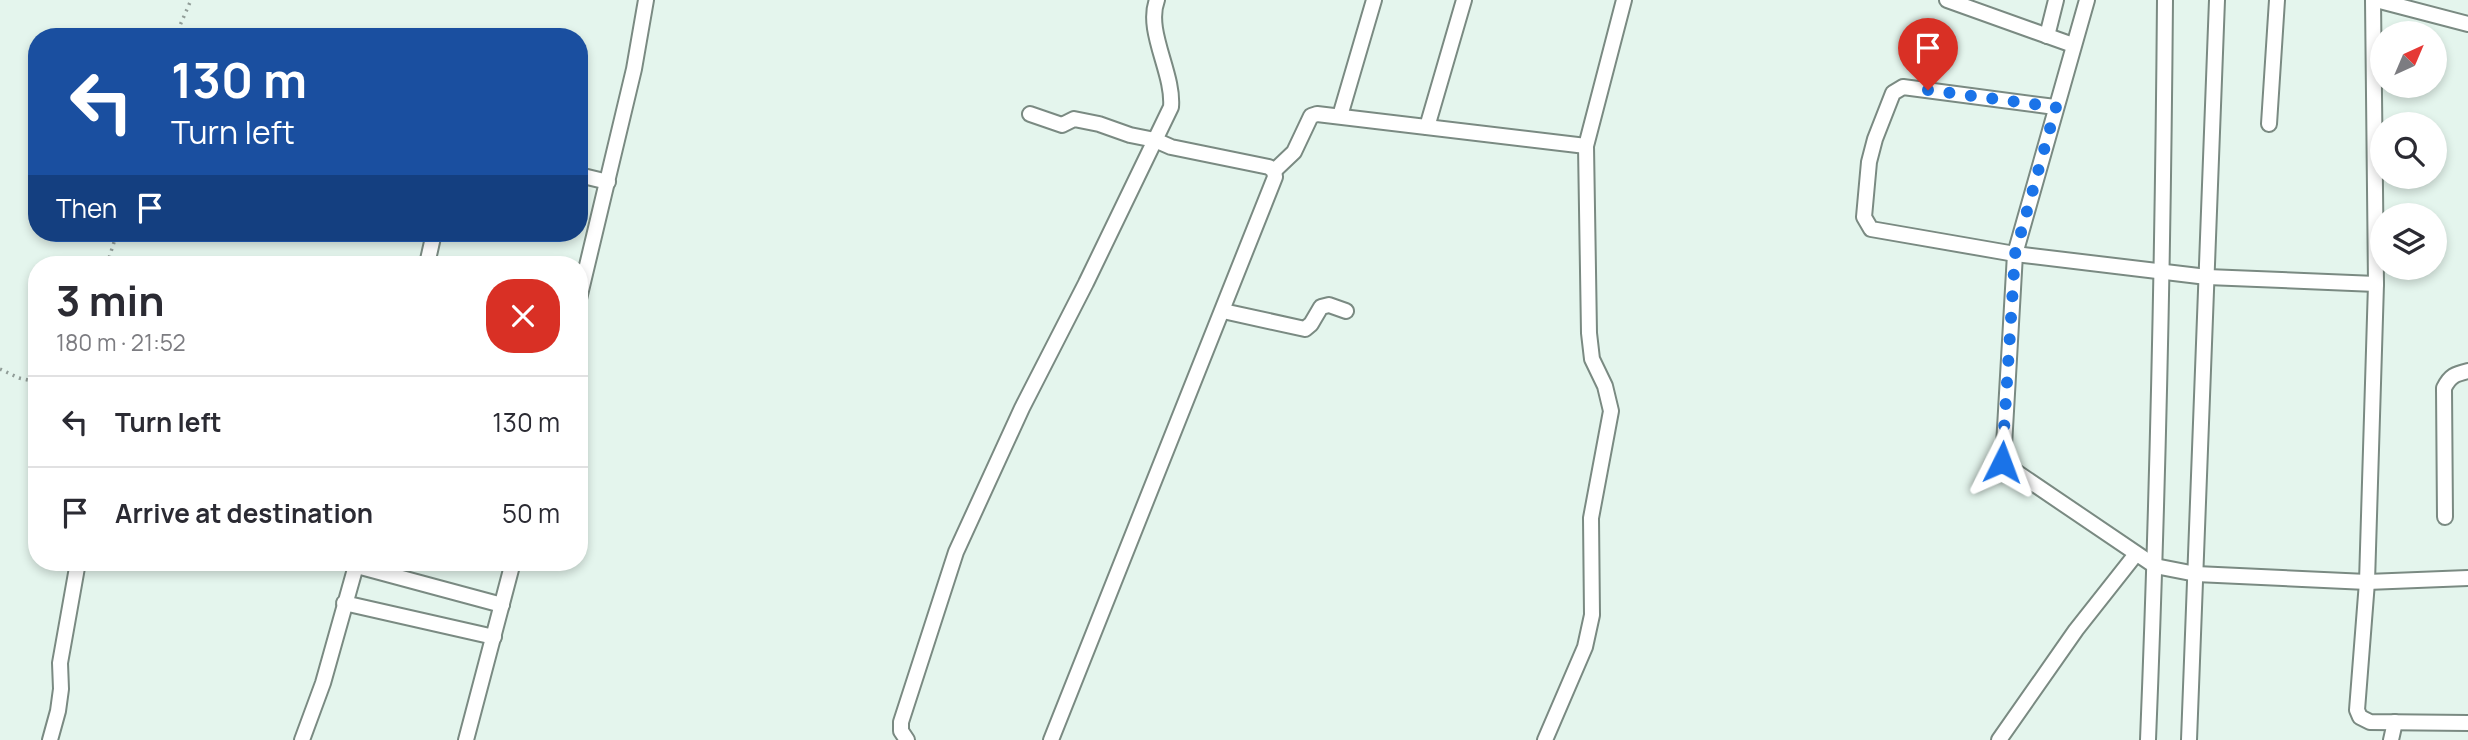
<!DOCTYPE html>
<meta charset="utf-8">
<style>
:root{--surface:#fff;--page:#f7f7f7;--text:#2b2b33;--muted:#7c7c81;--line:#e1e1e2}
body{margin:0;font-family:Manrope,sans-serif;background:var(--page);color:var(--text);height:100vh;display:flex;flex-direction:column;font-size:26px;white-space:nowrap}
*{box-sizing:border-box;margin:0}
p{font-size:23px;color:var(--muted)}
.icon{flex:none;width:38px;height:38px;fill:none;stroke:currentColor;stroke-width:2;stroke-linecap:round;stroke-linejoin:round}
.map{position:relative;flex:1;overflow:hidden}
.sheet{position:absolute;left:28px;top:256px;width:560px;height:315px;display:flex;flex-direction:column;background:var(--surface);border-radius:28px;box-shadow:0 4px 10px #0003}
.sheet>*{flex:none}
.hud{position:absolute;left:28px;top:28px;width:560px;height:214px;border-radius:28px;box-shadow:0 4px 10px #0003;background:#1a4fa0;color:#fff;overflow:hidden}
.needle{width:46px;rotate:44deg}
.buttons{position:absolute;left:2370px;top:21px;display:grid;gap:14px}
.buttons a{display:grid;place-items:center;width:77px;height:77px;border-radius:50%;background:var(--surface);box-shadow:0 4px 10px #0003;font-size:35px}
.pin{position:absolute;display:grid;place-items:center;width:60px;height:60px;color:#fff;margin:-72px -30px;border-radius:50% 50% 50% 0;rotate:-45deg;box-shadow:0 0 7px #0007}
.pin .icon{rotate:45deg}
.me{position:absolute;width:77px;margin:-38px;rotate:3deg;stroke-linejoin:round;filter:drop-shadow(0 0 5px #0008)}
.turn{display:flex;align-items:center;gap:24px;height:147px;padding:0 28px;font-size:32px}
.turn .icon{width:91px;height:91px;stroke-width:2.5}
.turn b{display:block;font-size:49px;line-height:60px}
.then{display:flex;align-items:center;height:66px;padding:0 28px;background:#0003;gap:14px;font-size:26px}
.round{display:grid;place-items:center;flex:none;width:74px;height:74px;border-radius:28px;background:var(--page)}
.head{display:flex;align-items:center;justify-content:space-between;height:119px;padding:0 28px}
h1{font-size:42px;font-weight:700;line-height:52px}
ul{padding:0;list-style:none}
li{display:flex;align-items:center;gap:21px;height:91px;padding:0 28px;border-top:2px solid var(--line)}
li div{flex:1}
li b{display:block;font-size:26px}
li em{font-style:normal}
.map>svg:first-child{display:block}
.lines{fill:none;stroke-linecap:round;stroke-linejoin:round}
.minor-casing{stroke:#7a8a82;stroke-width:18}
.path{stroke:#919d98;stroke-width:3.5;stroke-dasharray:2 5;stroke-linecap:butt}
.minor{stroke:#fff;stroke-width:14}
.route{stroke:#1a73e8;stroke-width:12;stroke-dasharray:0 21.6}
</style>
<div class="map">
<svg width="2468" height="740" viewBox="0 0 2468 740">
<rect width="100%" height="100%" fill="#e4f5ed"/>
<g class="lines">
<g class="minor-casing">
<g id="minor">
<polyline points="1947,0 2073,45"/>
<polyline points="2087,0 2015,254 2003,463 2155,566 2196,574 2367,582 2468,578"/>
<polyline points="2373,0 2376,284 2367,582 2357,710 2360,717 2370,722 2468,723"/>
<polyline points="2376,0 2468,24"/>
<polyline points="2047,36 2056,0"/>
<polyline points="2055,107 1903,87 1893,93 1875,139 1869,162 1864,217 1871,229 2015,254 2207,277 2376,284"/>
<polyline points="1030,114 1062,125 1074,119 1099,124 1130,135 1155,140 1171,147 1269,167 1274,171 1275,177 1051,740"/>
<polyline points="1340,116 1374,0"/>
<polyline points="2269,124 2277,0"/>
<polyline points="1427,127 1464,0"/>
<polyline points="1274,171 1294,152 1311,116 1317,114 1586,146"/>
<polyline points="579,175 608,182"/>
<polyline points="427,264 434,233"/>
<polyline points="579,299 634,69 646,0"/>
<polyline points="1223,311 1305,329 1311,324 1321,307 1329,305 1346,311"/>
<path d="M 2445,517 L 2444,388 C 2450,376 2455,374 2468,371"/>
<polyline points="357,566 502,605"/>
<polyline points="344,603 494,637"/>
<polyline points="50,740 58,711 61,689 60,663 78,562"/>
<polyline points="302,740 323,683 357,562"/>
<polyline points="466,740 513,562"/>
<path d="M 907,740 L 901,731 L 901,722 L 956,552 L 1022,408 L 1086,283 L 1171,107 C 1174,73 1145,31 1157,0"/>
<polyline points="1545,740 1585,647 1592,615 1591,518 1611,411 1605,386 1592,359 1589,333 1586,146 1624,0"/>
<polyline points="1999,740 2076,630 2136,554"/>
<path d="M 2148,740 C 2158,493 2163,247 2165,0"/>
<polyline points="2189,740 2217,0"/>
<polyline points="2391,740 2395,722"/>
</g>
</g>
<g class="path">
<polyline points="175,37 191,0"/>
<polyline points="107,264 117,233"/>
<polyline points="0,369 19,378 37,382"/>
</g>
<use href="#minor" class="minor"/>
</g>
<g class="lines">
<polyline class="route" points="1928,90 2056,107 2015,254 2002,462"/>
</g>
</svg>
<div class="buttons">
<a><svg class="needle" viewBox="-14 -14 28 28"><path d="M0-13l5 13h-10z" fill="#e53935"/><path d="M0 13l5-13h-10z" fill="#7c7c81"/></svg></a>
<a><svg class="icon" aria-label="search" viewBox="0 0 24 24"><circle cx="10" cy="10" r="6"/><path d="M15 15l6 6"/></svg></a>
<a><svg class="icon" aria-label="layers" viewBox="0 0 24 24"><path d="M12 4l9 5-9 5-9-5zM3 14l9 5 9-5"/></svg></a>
</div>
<div class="pin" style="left:1928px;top:90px;background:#d93025"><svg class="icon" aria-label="arrive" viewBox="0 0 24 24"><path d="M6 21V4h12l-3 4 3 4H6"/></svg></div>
<svg class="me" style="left:2002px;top:462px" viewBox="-20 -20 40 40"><path d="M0-17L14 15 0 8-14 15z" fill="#1a73e8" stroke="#fff" stroke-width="4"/></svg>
<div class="hud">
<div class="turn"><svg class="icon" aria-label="left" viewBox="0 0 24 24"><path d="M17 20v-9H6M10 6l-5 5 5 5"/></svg><div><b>130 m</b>Turn left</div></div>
<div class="then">Then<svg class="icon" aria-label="arrive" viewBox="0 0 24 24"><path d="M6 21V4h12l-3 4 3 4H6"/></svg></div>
</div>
<section class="sheet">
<div class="head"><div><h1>3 min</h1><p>180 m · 21:52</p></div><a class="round" style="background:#d93025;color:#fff"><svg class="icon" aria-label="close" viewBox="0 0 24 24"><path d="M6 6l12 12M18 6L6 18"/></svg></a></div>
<ul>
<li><svg class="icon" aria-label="left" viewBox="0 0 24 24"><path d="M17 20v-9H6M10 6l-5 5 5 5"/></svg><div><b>Turn left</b></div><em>130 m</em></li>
<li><svg class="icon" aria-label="arrive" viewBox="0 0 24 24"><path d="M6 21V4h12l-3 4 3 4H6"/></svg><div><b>Arrive at destination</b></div><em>50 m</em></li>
</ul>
</section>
</div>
